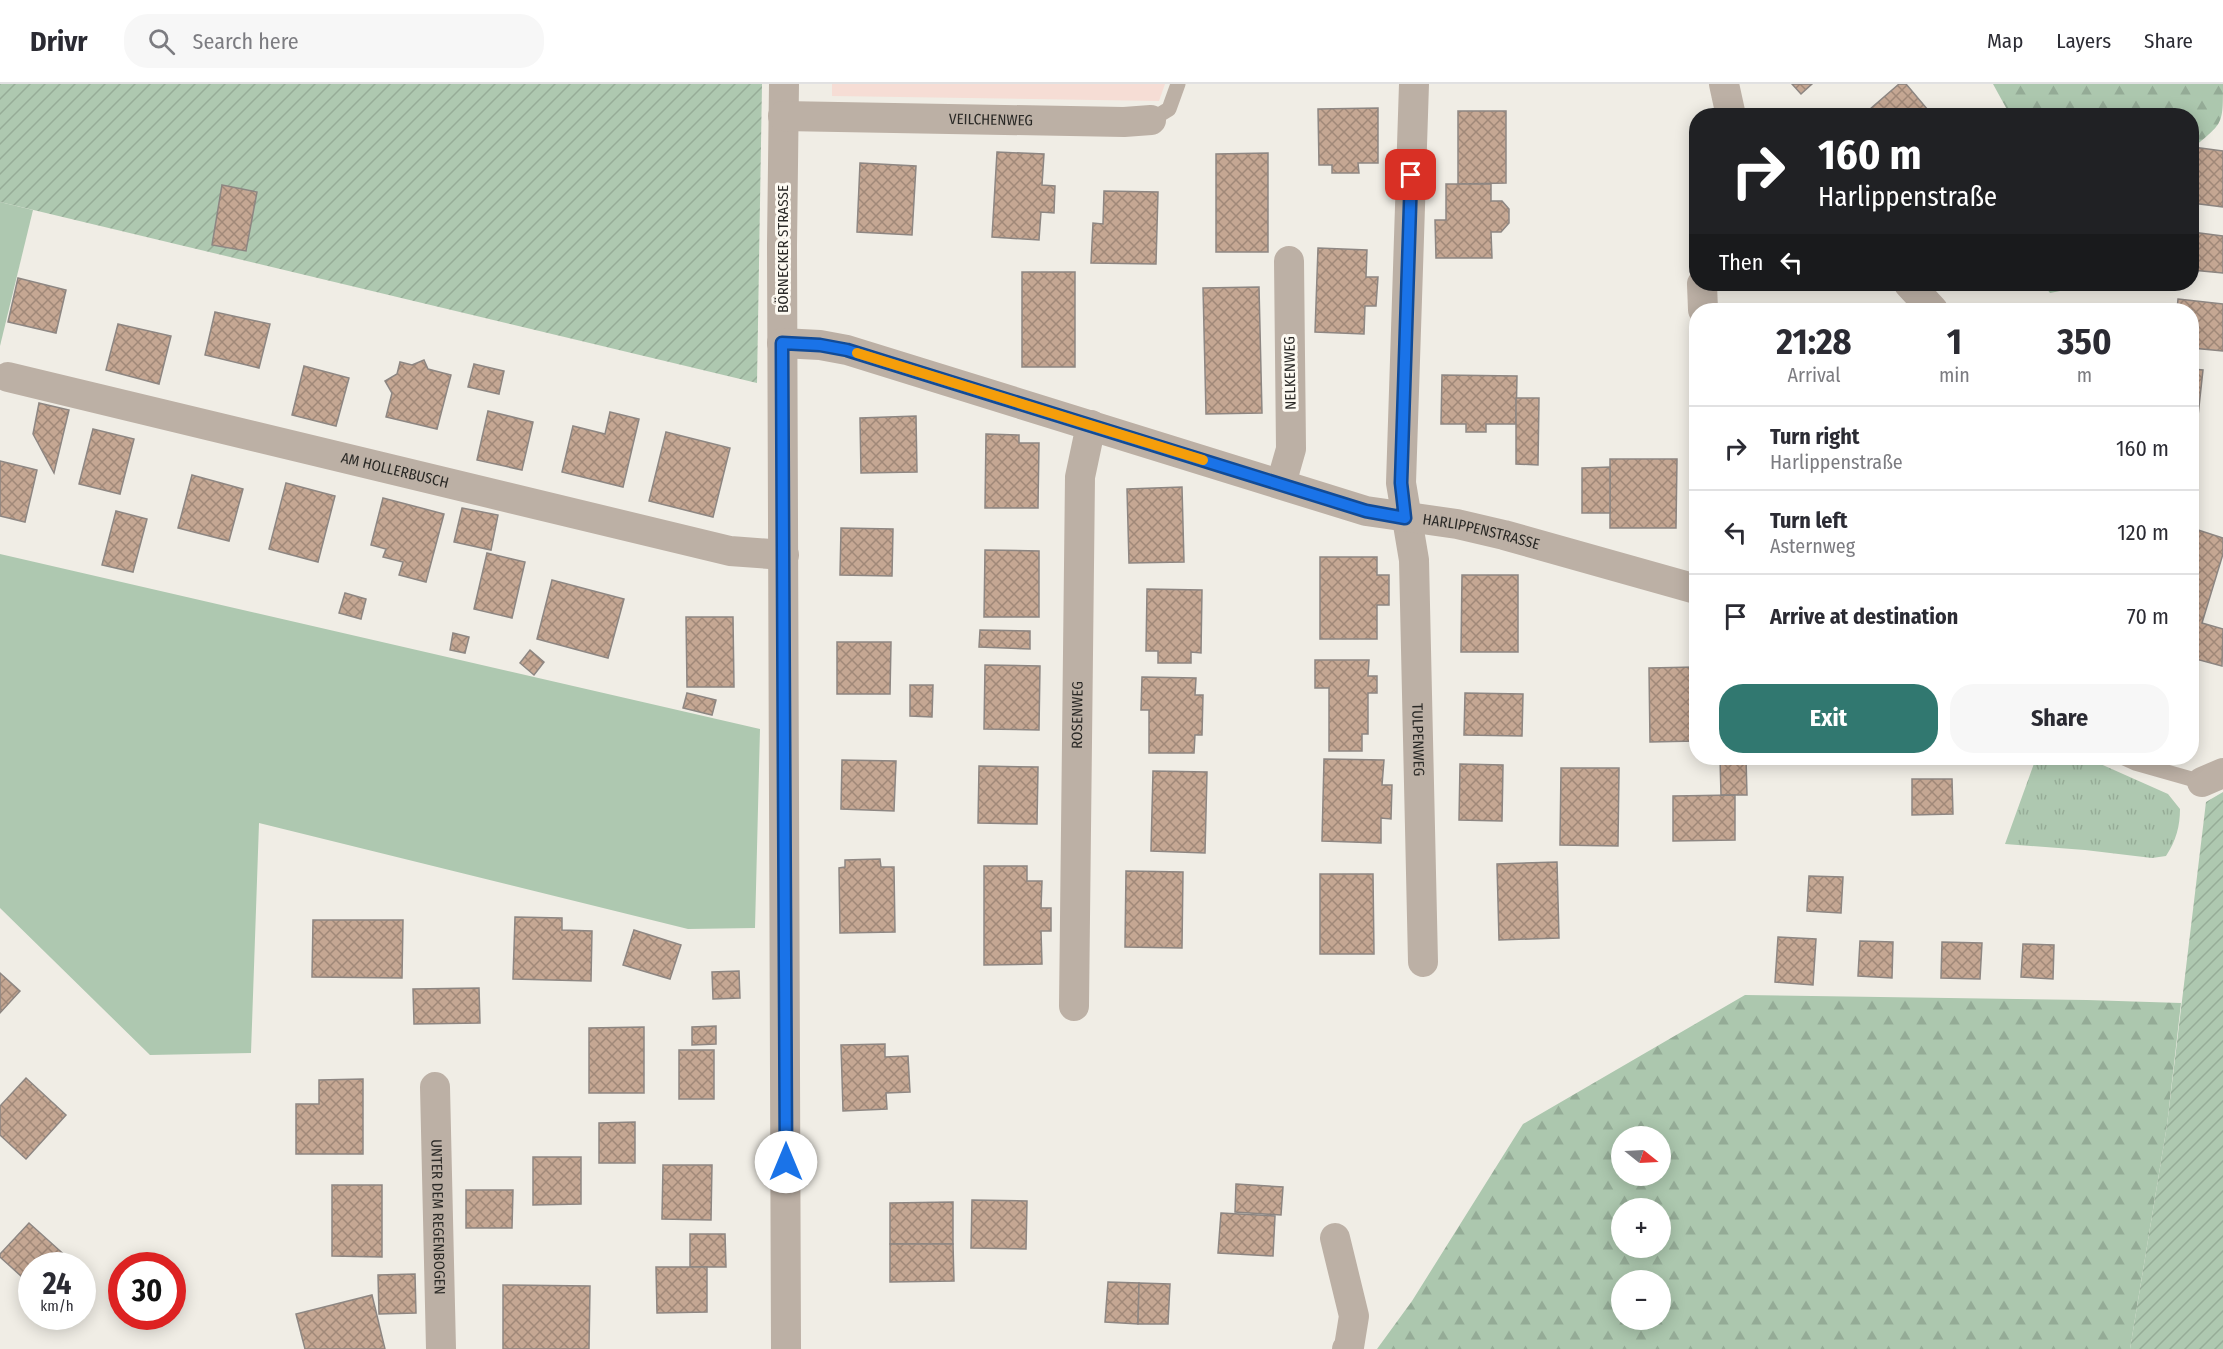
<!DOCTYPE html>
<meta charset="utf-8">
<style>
:root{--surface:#fff;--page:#f7f7f7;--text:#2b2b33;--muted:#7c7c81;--line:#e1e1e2;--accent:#317870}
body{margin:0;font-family:"Fira Sans Condensed",sans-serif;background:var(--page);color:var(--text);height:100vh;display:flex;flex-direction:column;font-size:22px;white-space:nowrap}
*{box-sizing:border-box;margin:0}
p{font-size:20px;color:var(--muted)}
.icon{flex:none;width:33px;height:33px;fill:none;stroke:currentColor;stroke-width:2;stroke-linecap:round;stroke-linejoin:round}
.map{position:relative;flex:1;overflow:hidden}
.panel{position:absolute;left:1689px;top:219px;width:510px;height:462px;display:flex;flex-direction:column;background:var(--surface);border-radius:24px;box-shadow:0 3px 15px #0003}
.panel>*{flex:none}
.hud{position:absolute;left:1689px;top:24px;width:510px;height:183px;border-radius:24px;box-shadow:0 3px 15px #0003;background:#202124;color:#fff;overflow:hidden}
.needle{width:39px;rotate:108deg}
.tools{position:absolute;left:1611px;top:1042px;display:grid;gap:12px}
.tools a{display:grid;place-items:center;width:60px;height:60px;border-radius:50%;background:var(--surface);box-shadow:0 3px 15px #0003;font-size:30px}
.speed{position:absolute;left:18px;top:1168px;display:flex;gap:12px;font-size:30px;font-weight:700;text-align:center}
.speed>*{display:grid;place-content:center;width:78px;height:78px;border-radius:50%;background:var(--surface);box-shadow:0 3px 15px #0003;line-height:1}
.speed small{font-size:15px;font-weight:400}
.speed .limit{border:9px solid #d22;background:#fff;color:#111}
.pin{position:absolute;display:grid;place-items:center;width:51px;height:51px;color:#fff;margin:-26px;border-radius:12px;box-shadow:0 3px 9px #0006}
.me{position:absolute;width:66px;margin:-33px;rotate:0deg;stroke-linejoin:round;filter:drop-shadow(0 0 4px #0008)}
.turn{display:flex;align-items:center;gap:21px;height:126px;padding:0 30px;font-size:27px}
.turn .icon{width:78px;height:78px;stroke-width:2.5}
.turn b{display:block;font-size:42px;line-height:51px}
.then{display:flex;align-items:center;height:57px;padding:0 30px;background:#0003;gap:12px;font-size:22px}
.eta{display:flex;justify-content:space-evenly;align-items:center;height:102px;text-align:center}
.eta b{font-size:36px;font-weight:700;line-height:42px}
.primary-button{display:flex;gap:12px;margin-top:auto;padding:12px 30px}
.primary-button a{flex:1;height:69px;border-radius:24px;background:var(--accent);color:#fff;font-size:24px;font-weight:700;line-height:69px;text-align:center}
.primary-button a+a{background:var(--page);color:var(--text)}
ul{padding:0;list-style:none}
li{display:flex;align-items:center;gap:18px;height:84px;padding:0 30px;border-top:2px solid var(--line)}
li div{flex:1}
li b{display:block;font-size:22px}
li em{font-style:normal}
header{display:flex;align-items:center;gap:36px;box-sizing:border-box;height:84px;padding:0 30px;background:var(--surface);border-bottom:2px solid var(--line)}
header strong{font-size:28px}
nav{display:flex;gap:33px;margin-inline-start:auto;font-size:21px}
.search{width:420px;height:54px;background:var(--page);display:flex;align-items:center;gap:15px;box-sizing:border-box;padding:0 21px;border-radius:24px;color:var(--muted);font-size:22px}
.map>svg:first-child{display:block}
.education{fill:#f6ddd5}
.grass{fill:#aec8b0}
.forest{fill:url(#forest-firs);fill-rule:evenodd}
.park{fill:url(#park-tufts)}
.garden{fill:url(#garden-furrows)}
.building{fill:url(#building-cross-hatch);stroke:#8d8682;stroke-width:1.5}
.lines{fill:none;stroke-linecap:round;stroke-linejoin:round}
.service{stroke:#bcb0a5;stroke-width:15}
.minor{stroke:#bcb0a5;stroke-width:30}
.route-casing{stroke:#114b97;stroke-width:15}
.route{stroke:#1a73e8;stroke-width:10}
.slow{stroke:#f59e0b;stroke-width:10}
.labels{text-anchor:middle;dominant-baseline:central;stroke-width:6;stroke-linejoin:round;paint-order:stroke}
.street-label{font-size:15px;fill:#2a2926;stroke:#fdfaf2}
</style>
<header>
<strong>Drivr</strong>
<div class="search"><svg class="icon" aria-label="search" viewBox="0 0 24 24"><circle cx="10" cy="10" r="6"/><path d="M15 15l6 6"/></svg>Search here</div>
<nav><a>Map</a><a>Layers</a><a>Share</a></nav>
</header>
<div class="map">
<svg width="2223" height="1265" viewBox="0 0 2223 1265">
<defs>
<pattern id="forest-firs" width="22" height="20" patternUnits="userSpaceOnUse" patternTransform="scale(1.5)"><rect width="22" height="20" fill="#acc7ae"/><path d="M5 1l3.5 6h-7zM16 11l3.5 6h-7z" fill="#94ab96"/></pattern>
<pattern id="park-tufts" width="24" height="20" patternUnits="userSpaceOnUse" patternTransform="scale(1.5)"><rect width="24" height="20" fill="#aec8b0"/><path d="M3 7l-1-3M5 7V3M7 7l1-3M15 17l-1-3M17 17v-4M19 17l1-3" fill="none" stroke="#96ac97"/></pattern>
<pattern id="garden-furrows" width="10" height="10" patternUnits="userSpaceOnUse" patternTransform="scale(1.5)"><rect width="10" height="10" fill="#aec8b0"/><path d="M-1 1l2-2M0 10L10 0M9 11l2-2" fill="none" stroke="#96ac97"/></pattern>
<pattern id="building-cross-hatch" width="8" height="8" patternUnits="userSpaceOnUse" patternTransform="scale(1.5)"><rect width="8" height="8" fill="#c5a793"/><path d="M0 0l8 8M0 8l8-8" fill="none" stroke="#a08878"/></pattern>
</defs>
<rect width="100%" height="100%" fill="#f0ede5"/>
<polygon class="education" points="832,0 1165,0 1159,17 832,12"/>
<g class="grass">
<polygon points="0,118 33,126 0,262"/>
<polygon points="0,470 760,645 755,844 688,845 259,739 251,969 150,971 0,824"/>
</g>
<g class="forest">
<path d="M 1993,0 L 2223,0 C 2223,43 2223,38 2192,65 L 2192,32 L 2010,31 Z"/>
<polygon points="2043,200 2095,200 2050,209"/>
<path d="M 1745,911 L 2087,916 L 2181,919 L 2167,1041 L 2130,1265 L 1377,1265 L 1412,1217 L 1523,1040 ZM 1622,1053 L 1660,1053 L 1660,1092 L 1622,1092 ZM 1622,1125 L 1660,1125 L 1660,1164 L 1622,1164 ZM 1622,1197 L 1660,1197 L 1660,1236 L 1622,1236 Z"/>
</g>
<path class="park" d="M 2036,674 L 2087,674 L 2168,710 L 2180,725 C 2180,742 2176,757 2166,772 L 2152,774 L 2085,766 L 2005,760 Z"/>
<g class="garden">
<polygon points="0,0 762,0 757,299 0,118"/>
<polygon points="2223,708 2223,1265 2130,1265 2167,1041 2206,718"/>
</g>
<g class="building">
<polygon points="1792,0 1812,0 1801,10"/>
<polygon points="1899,0 1906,0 1933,32 1862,32"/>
<polygon points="1378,24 1378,79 1358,79 1359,89 1332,89 1332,81 1319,81 1318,25"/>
<polygon points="1458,27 1506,27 1506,99 1458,100"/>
<polygon points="2193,63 2223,67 2223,123 2192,119"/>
<polygon points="997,68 1044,70 1042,101 1055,102 1054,129 1041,128 1039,156 992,153"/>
<polygon points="1268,69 1268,168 1216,168 1216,70"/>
<polygon points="860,79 916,82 912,151 857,148"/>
<polygon points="1446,100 1491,100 1491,117 1502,117 1509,125 1509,139 1501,148 1491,148 1492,174 1436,174 1435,136 1446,136"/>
<polygon points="222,101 257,108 246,167 212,161"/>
<polygon points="1104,107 1158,108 1156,180 1091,179 1093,139 1103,140"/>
<polygon points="2192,148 2223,152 2223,189 2192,186"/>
<polygon points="1318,164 1367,166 1366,193 1378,193 1376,222 1365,222 1364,250 1315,248"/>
<rect x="1022" y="188" width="53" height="95"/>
<polygon points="18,194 66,206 56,249 8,238"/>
<rect x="1744" y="200" width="55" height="1"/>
<polygon points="1259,203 1262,329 1206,330 1203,204"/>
<polygon points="2178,215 2223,220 2223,267 2192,264 2192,226 2177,226"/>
<polygon points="215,228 270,240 259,284 205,271"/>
<polygon points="118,240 171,252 159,300 106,286"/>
<polygon points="424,276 428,285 451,291 437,345 386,333 392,309 385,297 397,290 400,278 412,281"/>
<polygon points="474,280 504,287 499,310 468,303"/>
<polygon points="304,282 349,294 336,342 292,331"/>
<polygon points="2192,285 2203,286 2198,332 2192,331"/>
<polygon points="1442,291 1517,292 1516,340 1486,340 1486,348 1466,348 1466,340 1441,340"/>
<polygon points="1516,314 1539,314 1538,381 1516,380"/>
<polygon points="39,319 69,326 54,389 33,350"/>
<polygon points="488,327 533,338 522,386 477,376"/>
<polygon points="610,328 639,335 623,403 562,388 573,342 605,350"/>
<polygon points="916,332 917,388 861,389 860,334"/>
<polygon points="93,345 134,355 120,410 79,400"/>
<polygon points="666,348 730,364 713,433 649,417"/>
<polygon points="986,350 1019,351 1019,359 1039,359 1038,424 985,424"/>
<polygon points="1610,375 1677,375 1676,444 1610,444"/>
<polygon points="0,377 37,386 25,438 0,432"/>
<polygon points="1610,383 1610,429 1582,429 1582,384"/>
<polygon points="192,391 243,405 229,457 178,444"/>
<polygon points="286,399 335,412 318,478 269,465"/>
<polygon points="1182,403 1184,478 1129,479 1127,405"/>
<polygon points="383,414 444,430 426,498 399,491 403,478 383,473 386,465 371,461"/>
<polygon points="462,424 498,431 491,466 454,458"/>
<polygon points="116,427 147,435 133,488 102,481"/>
<polygon points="841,444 893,445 892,492 840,491"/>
<polygon points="2192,444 2223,454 2223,470 2202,539 2223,545 2222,582 2192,574"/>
<polygon points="985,466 1039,467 1039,533 984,533"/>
<polygon points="487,469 525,478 512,534 474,525"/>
<polygon points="1320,473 1377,473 1377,491 1389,491 1389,521 1377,521 1377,555 1320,555"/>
<polygon points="1462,491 1518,491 1518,568 1461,568"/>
<polygon points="552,496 624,515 608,574 537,555"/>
<polygon points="1147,505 1202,506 1201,569 1191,568 1191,579 1158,579 1158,567 1146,567"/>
<polygon points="345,509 366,515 361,535 339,529"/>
<polygon points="686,533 733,533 734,603 687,603"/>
<polygon points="980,546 1030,547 1030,565 979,563"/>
<polygon points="453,549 469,553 465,569 450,566"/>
<polygon points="837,558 891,558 890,610 837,610"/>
<polygon points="530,566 544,578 534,591 520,579"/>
<polygon points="1315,576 1369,576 1368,592 1377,592 1377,609 1368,609 1368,650 1362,650 1362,667 1329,667 1329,604 1315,604"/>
<polygon points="985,581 1040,582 1039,646 984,645"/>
<polygon points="1696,583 1696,657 1650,658 1649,584"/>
<polygon points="1142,593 1196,594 1195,611 1203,611 1202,651 1195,651 1194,669 1149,669 1149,626 1141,626"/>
<polygon points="910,601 933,601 932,633 910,632"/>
<polygon points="687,609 716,616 712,631 683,624"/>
<polygon points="1465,609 1523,610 1522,652 1464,651"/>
<polygon points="1720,674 1746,674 1747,711 1721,711"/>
<polygon points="1324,675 1384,676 1382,701 1392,701 1391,735 1381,734 1381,759 1322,757"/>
<polygon points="842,676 896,677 894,727 841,725"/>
<polygon points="1460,680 1503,681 1502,737 1459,736"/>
<polygon points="979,682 1038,683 1037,740 978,739"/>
<polygon points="1561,684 1619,684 1618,762 1560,761"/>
<polygon points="1153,687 1207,688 1205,769 1151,767"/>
<polygon points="1912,695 1952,695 1953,730 1912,731"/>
<polygon points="1735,711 1735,756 1673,757 1673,712"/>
<polygon points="880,775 881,783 894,783 895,848 840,849 839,784 845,783 845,776"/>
<polygon points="1557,778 1559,854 1499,856 1497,780"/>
<polygon points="984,782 1027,782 1027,797 1042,797 1041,824 1051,824 1051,847 1041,847 1042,880 984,881"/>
<polygon points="1126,787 1183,788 1182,864 1125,863"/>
<polygon points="1320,790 1373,790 1374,870 1320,870"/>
<polygon points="1809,792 1843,793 1841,829 1807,827"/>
<polygon points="515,833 562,834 562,846 592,847 591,897 513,895"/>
<polygon points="313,836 403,836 402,894 312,893"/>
<polygon points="634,846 681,861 670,895 623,881"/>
<polygon points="1778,853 1816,855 1813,901 1775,898"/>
<polygon points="1860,857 1893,858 1892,894 1858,892"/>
<polygon points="1942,858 1982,859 1980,895 1941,894"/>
<polygon points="2023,860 2054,861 2053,895 2021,893"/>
<polygon points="739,887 740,914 713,915 712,888"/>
<polygon points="0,889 20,907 0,929"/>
<polygon points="479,904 480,939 414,940 413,905"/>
<polygon points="716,942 716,960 692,961 692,943"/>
<polygon points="644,943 644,1009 589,1009 589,944"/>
<polygon points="885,960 885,973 908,972 910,1008 886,1009 887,1025 843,1027 841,961"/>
<rect x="679" y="966" width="35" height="49"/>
<polygon points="26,994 66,1031 26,1075 0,1051 0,1022"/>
<polygon points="363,995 363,1070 296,1070 296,1020 319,1020 319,996"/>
<polygon points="635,1038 635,1079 599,1079 599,1039"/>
<polygon points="533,1073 581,1073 581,1120 533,1121"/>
<polygon points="663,1081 712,1081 711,1136 662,1135"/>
<polygon points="1236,1100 1283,1103 1281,1131 1235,1128"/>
<polygon points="332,1101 382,1101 382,1173 332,1172"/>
<polygon points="466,1106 513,1106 512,1144 466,1144"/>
<polygon points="972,1116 1027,1117 1026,1165 971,1164"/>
<polygon points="953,1118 953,1160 890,1160 890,1119"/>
<polygon points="1221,1129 1275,1132 1273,1172 1218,1169"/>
<polygon points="29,1139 69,1175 63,1182 32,1182 32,1202 0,1173 0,1170"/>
<polygon points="690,1150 725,1150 726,1183 690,1183"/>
<polygon points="890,1160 953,1160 954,1197 890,1198"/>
<polygon points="656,1183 707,1183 707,1228 657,1229"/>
<polygon points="415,1190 416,1229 379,1230 378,1191"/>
<polygon points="1108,1198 1139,1199 1138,1240 1105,1238"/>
<polygon points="1139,1199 1170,1200 1168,1240 1138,1240"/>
<polygon points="503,1201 590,1202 589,1265 503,1265"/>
<polygon points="372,1211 385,1265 305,1265 296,1230"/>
</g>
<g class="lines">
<g class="service">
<polyline points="1151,36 1169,25 1178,0"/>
<polyline points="2124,674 2135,679 2202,698"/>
</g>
<g class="minor">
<polyline points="784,0 782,161 786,1265"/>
<path id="s1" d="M 1414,0 L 1401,399 L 1414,476 L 1423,878"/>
<polyline points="1724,0 1731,32"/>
<path id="s2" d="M 783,32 L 1124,38 L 1151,36"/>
<polyline points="1702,200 1703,226"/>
<polyline points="1909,200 1933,226"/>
<path id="s3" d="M 782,259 L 820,261 L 847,266 L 1366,427 L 1457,440 L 1504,451 L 1696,505"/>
<path id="s4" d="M 8,293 L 730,467 L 784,471"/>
<polyline points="1281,400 1291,365 1289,177"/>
<polyline points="2202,698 2223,689"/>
<path id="s5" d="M 1074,922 L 1080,393 L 1091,341"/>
<path id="s6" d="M 435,1003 L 441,1265"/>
<polyline points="1335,1154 1354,1232 1349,1263 1347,1265"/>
</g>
</g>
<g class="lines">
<g class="route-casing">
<polyline id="route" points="786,1078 782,259 820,261 847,266 1366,427 1405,434 1401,399 1411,91"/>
</g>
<use href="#route" class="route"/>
<polyline class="slow" points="857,269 1203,376"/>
</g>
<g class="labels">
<g class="street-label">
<text stroke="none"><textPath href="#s2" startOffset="208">VEILCHENWEG</textPath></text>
<text transform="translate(783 165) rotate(-90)">BÖRNECKER STRASSE</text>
<text transform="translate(1290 289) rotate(-91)">NELKENWEG</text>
<text stroke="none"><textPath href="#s4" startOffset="398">AM HOLLERBUSCH</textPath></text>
<text stroke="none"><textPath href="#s3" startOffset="726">HARLIPPENSTRASSE</textPath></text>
<text stroke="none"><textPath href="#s5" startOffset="291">ROSENWEG</textPath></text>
<text stroke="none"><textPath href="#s1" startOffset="657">TULPENWEG</textPath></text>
<text stroke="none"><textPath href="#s6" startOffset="130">UNTER DEM REGENBOGEN</textPath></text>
</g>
</g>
</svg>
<div class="tools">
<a><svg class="needle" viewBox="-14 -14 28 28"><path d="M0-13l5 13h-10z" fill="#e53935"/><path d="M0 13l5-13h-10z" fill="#7c7c81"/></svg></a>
<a>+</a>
<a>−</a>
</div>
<div class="speed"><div>24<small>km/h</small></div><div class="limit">30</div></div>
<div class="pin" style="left:1411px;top:91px;background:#d93025"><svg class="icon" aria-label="arrive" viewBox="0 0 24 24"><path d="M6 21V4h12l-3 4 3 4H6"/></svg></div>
<svg class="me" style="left:786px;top:1078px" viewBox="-20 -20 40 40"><circle r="19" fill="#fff"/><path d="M0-13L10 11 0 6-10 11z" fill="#1a73e8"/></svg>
<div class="hud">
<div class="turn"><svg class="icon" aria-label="right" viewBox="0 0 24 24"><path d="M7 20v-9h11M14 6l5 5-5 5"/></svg><div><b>160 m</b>Harlippenstraße</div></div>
<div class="then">Then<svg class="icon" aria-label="left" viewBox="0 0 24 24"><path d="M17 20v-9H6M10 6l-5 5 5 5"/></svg></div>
</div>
<section class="panel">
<div class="eta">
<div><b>21:28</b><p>Arrival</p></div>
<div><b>1</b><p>min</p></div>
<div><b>350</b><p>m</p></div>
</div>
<ul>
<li><svg class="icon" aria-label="right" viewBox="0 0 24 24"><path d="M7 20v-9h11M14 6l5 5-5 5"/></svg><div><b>Turn right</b><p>Harlippenstraße</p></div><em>160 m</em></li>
<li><svg class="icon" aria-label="left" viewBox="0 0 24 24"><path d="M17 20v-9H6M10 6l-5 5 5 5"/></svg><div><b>Turn left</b><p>Asternweg</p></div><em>120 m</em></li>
<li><svg class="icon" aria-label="arrive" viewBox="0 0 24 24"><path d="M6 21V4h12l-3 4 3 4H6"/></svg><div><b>Arrive at destination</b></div><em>70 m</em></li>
</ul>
<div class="primary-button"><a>Exit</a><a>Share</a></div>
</section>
</div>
